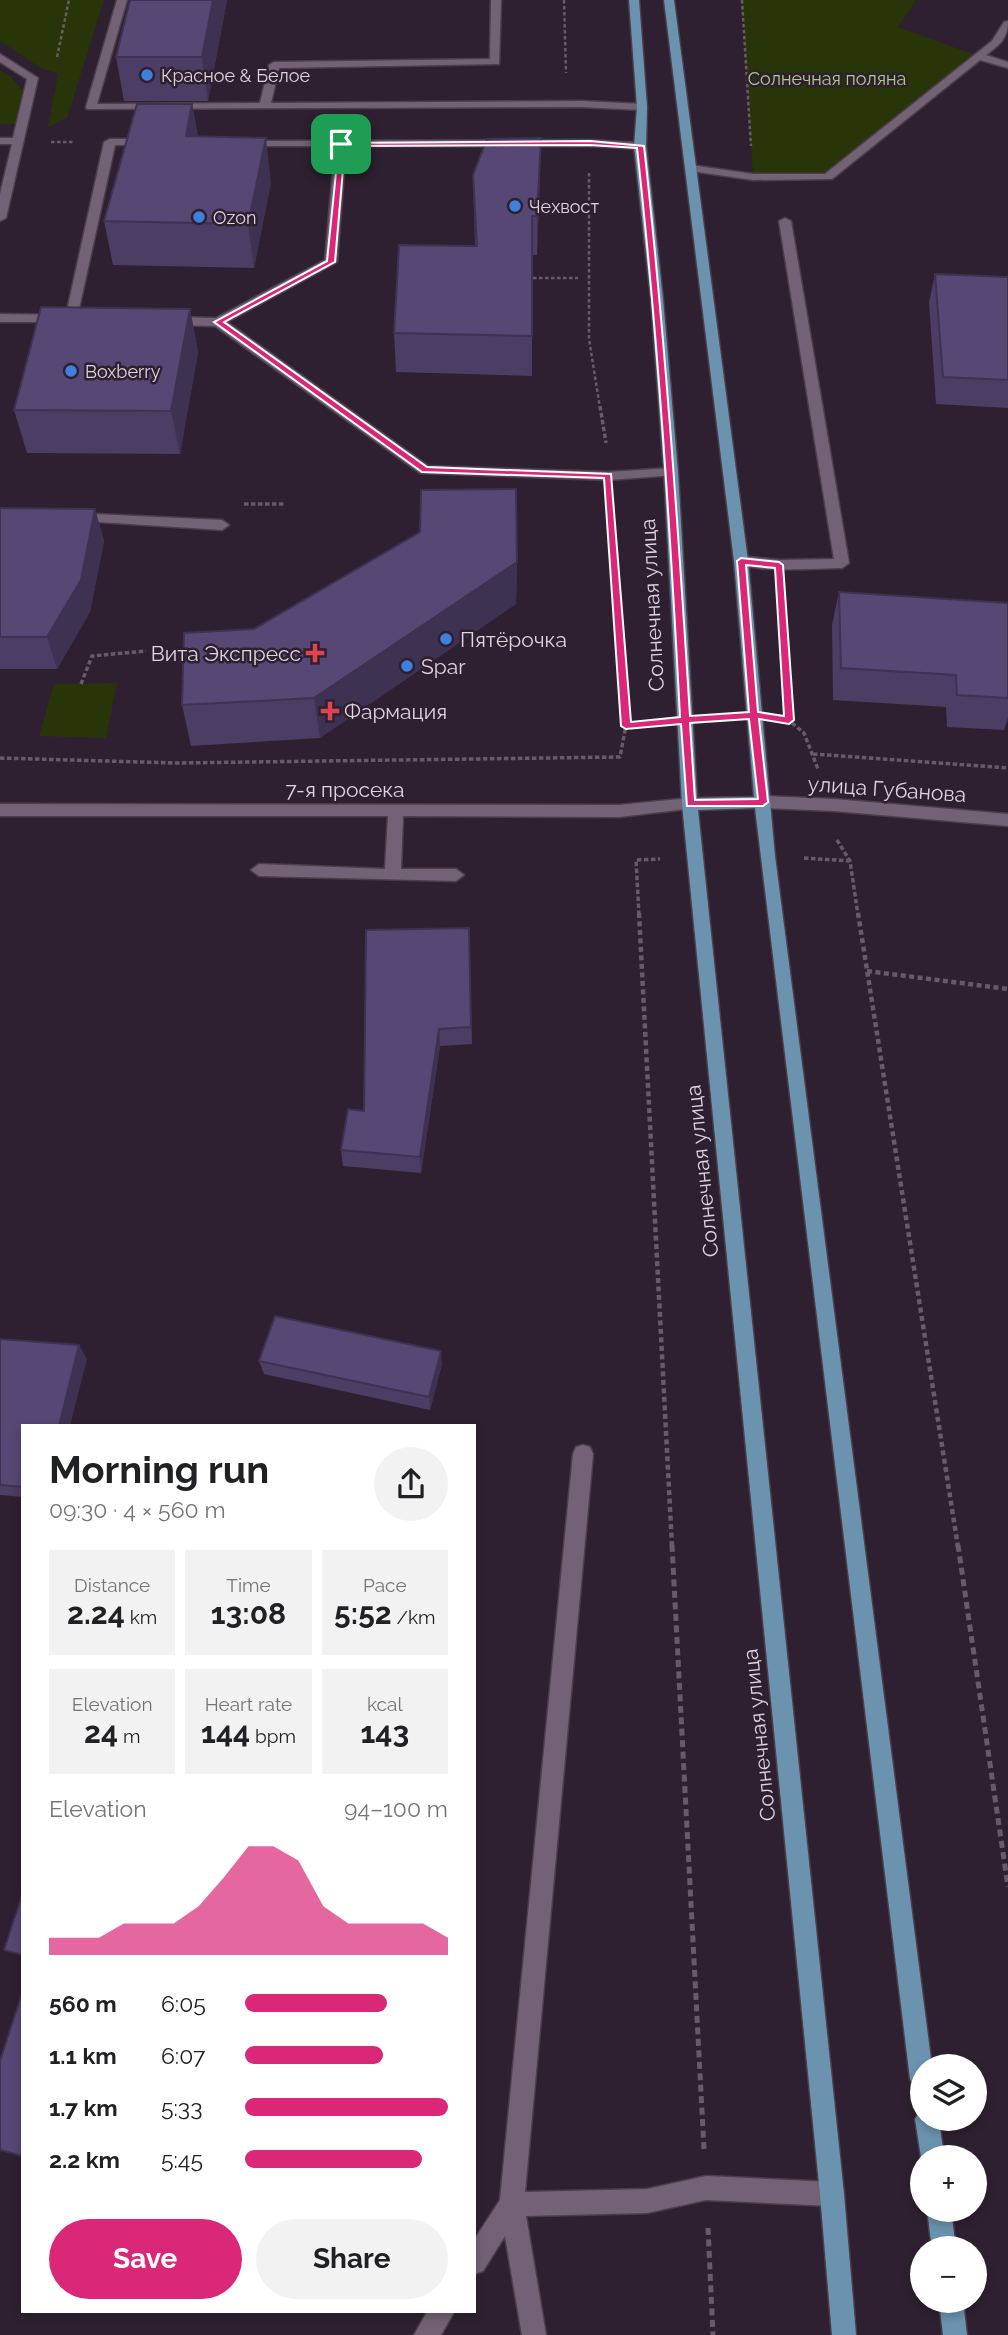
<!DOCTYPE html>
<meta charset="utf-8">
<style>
body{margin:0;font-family:Raleway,sans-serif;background:#f2f2f2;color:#202124;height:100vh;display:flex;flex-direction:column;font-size:26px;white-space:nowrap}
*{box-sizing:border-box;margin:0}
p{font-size:23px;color:#757577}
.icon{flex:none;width:38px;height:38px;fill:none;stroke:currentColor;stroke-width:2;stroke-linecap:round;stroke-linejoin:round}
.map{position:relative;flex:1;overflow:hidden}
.details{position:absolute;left:21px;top:1424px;width:455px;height:889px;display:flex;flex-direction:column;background:#fff;border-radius:0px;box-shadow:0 4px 10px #0003}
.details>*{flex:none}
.controls{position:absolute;left:910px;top:2054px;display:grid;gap:14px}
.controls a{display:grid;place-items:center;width:77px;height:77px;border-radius:50%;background:#fff;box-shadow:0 4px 10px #0003;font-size:35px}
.pin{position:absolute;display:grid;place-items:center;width:60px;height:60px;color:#fff;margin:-30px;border-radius:14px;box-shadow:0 4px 10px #0006}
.round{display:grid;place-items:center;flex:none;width:74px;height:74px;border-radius:37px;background:#f2f2f2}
.headline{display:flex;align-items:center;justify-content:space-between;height:119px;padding:0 28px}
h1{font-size:38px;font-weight:700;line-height:52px}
.metrics{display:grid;grid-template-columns:repeat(3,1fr);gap:10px;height:119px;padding:7px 28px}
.metrics div{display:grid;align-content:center;border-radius:0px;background:#f2f2f2;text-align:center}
.metrics b{font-size:30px;font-weight:700}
.metrics small{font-size:19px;font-weight:400}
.metrics p{font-size:19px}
.chart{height:196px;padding:14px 28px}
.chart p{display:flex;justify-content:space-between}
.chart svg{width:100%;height:126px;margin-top:7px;fill:#db2777;opacity:.7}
.action{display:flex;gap:14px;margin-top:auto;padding:14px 28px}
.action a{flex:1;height:80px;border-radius:42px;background:#db2777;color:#fff;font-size:28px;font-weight:700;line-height:80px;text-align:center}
.action a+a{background:#f2f2f2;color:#202124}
ul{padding:0 28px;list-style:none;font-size:23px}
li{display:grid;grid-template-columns:112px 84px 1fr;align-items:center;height:52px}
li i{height:18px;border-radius:9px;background:#db2777}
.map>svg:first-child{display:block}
.green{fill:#283509}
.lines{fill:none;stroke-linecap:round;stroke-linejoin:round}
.minor-casing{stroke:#4a3e4b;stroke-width:3}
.major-casing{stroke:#4a3e4b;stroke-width:3}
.path-far3{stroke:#675b69;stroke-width:2.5;stroke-dasharray:3.5 2.5;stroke-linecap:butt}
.path-far2{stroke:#675b69;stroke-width:3.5;stroke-dasharray:4.5 2.5;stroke-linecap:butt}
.path-far1{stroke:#675b69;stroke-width:4.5;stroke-dasharray:5 3.5;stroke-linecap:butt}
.path{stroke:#675b69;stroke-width:5;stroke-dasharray:7 4.5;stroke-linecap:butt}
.minor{fill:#736275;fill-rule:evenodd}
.major{fill:#6b93af;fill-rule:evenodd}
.wall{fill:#4b3d64}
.shaded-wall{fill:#3d3251}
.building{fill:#574774;stroke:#3d3251;stroke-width:2}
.route{fill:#db2777;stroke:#fff;stroke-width:2;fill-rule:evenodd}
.shop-dot{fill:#3f7fe0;stroke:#2e2030;stroke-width:2.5}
.health-dot{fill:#e0444e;stroke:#2e2030;stroke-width:2.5}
.labels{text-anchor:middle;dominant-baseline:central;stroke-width:5;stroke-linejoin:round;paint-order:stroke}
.far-poi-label{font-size:18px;fill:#ddd4de;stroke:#2e2030;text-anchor:start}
.far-park-label{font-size:18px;fill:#b0cc80;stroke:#2e2030}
.street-label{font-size:21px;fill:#ddd4de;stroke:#2e2030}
.poi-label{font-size:21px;fill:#ddd4de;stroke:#2e2030;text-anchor:start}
</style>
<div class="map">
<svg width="1008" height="2335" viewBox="0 0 1008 2335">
<rect width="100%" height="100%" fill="#2e2030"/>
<!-- green -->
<path class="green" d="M0,0h104l-37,118 -19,9 10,-53 -17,-6 -41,-27z
M740,0h176l-18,27 80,29 -150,121h-75l-9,-151z
M0,70l10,6 13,15 -8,33h-15z
M117,683l-11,55 -67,-2 15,-52z"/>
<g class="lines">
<defs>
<path id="minor" d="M117,0h10l-30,104 163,-1 9,-38 5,-3 216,-3 1,-59h10l-2,64 -220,4 -8,35 310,-2 61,3 5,3 -5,3 -61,-3 -494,2 -1,-2z
M1008,21c0,17 -8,24 -22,34l22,7v6l-28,-8 -148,119 -79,1 -62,-9 -6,-3 6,-3 62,9h72l167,-133 12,-19z
M0,54l38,24 -32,140 -6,3v-27l12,-50h-12v-6h13l14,-59 -27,-17z
M110,139h40l6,3 -6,3h-35l-38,173 -6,4h-71v-8l66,1 38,-173z
M590,140l50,3 6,3 -6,3 -50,-3h-244l-9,116 -110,60 201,144 180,6 63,-4 5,1v6l-68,5 -188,-7 -205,-147 -45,-1 -6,-4 6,-4 46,1 109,-58 10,-114h-91l-4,-1v-4z
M785,218l6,3 58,342 -7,5c-21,0 -94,6 -108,-7l7,-5 38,4 55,-1 -55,-338z
M73,513l149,7 7,5 -7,5 -154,-10v-6z
M763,796l71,3 174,15v12l-174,-15 -71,-3 -8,-6z
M690,798l5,2 3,4 -3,4 -76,9 -216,-1 -2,53h55l8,6 -8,6 -197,-5 -8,-6 8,-6 126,5 3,-53h-388v-12l619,1z
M583,1445l7,2 3,7 -68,738 122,-3 59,-13 126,6 8,4 4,8 -4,8 -8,4 -126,-6 -59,13 -121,3 20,119h-24l-17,-99 -22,35 -9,3v-34l26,-40 73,-746 3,-7z
M427,2312h27l-13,23h-27z"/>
<path id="major" d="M629,0h10l8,107 -1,39 17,153 15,173 19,326 57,-1 -20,-236 -70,-561h10l74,561 27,295 157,1211h-10v23l-8,-3 -4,-8 -155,-1271 -57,2 146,1384 12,141h-24l-12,-141 -138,-1390 -18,-332 -13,-173 -17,-153 3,-39z
M922,2109v10h17l5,39h-22v5l-7,-44z
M927,2210h24l5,39h-24z
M939,2301h24l4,34h-24z"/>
</defs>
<!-- minor casing -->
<use href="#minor" class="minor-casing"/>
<!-- major casing -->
<use href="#major" class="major-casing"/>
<!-- path-far3 -->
<path class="path-far3" d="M564,0l2,73
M742,0l9,146
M57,57l12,-57
M51,142h23
M589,173v166l11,69
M527,278h51"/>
<!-- path-far2 -->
<path class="path-far2" d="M600,406l6,37
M244,504h42
M610,507l16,218
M81,684l11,-28 54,-5
M792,723l12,10 14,36
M813,754l195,14
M0,758l176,5 444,-6 6,-32 22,-2
M837,840l13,21 8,54
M804,858l46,3
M639,915l-3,-55 24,-1"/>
<!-- path-far1 -->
<path class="path-far1" d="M639,913l33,634
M858,913l100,634
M867,971l141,18"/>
<!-- path -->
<path class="path" d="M672,1545l32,604
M958,1545l50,342
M708,2228l5,107"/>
<!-- minor -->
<use href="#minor" class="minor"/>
<!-- major -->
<use href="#major" class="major"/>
</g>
<!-- wall -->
<path class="wall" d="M227,0l-19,101h-84l-8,-44z
M192,104l6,33 73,45 -17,86 -141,-3 -9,-44z
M473,175l67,2 -3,78h-5v121l-136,-4 -2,-39 81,-87z
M935,274l73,3v131l-72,-4 -7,-102z
M190,309l8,43 -18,102 -153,-1 -13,-43z
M0,508l95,1 9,32 -14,71 -33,57h-57z
M517,562l-1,42 -196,134 -129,8 -9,-41 72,-76z
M839,592l169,11v115l-4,12 -57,-3 -1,-20 -113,-7 -1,-75z
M469,928l3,116 -32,2 -19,127 -78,-7 -2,-16z
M0,1339l87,20 -64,67v71l-23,-2z
M259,1361l183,3 -12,46 -166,-36z"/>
<!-- shaded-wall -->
<path class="shaded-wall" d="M213,0h14l-19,101 -6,-44z
M192,104l7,44 -13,-12z
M266,138l5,44 -17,86 -6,-44z
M541,138l-1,39 -3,78v-39z
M190,309l8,43 -18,102 -9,-43z
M95,509l9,32 -14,71 -33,57 -10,-32z
M517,562l-1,42 -196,134 -6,-40z
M439,1029l1,17 -19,127 -1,-16z
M79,1345l8,14 -17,67h-11z
M441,1351l1,13 -12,46 -1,-13z"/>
<!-- building -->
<path class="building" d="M130,0h83l-11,57h-86z
M137,104h55l-6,32 80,2 -18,86 -144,-3z
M541,138l-4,78h-5v120l-138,-3 5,-88 78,1 -4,-71 14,-36z
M935,274l73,3v103l-65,-3z
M41,307l149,2 -19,102 -157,-1z
M516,489l1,73 -203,136 -132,7 2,-72 70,-4 166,-97 1,-42z
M0,508l95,1 -14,71 -34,57h-47z
M839,592l169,11v95l-51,-3 -1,-20 -115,-7z
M469,928l2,99 -32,2 -19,128 -79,-7 7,-41 16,2 2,-181z
M275,1316l166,35 -12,46 -170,-36z
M0,1339l79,6 -20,81h-36v61l-23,-2z
M23,1892v63l-19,-5z
M23,1990v166l-23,-6v-89z"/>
<!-- route -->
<path class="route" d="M590,141l54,5c21,190 34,379 46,570l59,-4 -12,-151 4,-3 38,4 4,3 11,155 -5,4 -30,-5 9,83 -5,4h-76l-6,-82 -55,5 -5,-3 -17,-248 -182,-6 -208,-150 113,-61 12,-118zM590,145l47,3c21,189 33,378 43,569l-49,5 -20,-248 -184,-7 -203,-145 111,-60 10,-116zM746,565l29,3 9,148 -26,-4zM749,719l9,80 -63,1 -5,-77z"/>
<!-- markers -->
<g class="shop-dot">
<circle cx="147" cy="75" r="7"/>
<circle cx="515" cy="206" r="7"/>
<circle cx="199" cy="217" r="7"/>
<circle cx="71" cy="371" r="7"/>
<circle cx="446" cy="639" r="7"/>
<circle cx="407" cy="666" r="7"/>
</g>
<g class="health-dot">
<path d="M311.5 642.5h7v7h7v7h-7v7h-7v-7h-7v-7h7z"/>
<path d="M326.5 700.5h7v7h7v7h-7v7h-7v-7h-7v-7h7z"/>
</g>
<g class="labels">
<!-- far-poi labels -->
<g class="far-poi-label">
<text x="161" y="75">Красное &amp; Белое</text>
<text x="529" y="206">Чехвост</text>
<text x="213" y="217">Ozon</text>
<text x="85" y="371">Boxberry</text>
</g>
<!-- far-park labels -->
<g class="far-park-label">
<text x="827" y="78">Солнечная поляна</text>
</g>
<!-- street labels -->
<g class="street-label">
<text transform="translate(652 605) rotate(-93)">Солнечная улица</text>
<text x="345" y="789">7-я просека</text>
<text transform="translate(887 789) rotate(4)">улица Губанова</text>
<text transform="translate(702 1171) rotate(-96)">Солнечная улица</text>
<text transform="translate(759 1735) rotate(-96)">Солнечная улица</text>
</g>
<!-- poi labels -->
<g class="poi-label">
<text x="460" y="639">Пятёрочка</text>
<text x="301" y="653" text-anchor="end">Вита Экспресс</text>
<text x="421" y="666">Spar</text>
<text x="344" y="711">Фармация</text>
</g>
</g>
</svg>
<div class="controls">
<a><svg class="icon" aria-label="layers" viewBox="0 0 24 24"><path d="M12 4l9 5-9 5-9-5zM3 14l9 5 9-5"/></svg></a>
<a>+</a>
<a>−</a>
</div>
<div class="pin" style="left:341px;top:144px;background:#1e9e55"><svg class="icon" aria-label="arrive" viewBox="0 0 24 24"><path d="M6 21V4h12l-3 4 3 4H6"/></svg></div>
<section class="details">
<div class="headline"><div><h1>Morning run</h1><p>09:30 · 4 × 560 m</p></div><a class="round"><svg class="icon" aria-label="share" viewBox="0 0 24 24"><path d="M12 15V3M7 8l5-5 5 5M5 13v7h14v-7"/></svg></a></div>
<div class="metrics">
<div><p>Distance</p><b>2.24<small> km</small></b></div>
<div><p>Time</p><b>13:08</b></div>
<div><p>Pace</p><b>5:52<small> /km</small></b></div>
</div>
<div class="metrics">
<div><p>Elevation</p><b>24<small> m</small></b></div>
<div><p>Heart rate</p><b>144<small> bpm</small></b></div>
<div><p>kcal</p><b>143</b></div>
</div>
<div class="chart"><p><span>Elevation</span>94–100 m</p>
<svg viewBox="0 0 160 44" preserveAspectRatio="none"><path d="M0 44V38L10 38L20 38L30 33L40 33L50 33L60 27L70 17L80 6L90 6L100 11L110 27L120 33L130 33L140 33L150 33L160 38V44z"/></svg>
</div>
<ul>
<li><b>560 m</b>6:05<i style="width:70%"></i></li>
<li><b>1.1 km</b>6:07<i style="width:68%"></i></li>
<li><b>1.7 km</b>5:33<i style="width:100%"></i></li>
<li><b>2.2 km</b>5:45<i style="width:87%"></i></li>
</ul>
<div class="action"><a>Save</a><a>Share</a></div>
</section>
</div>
